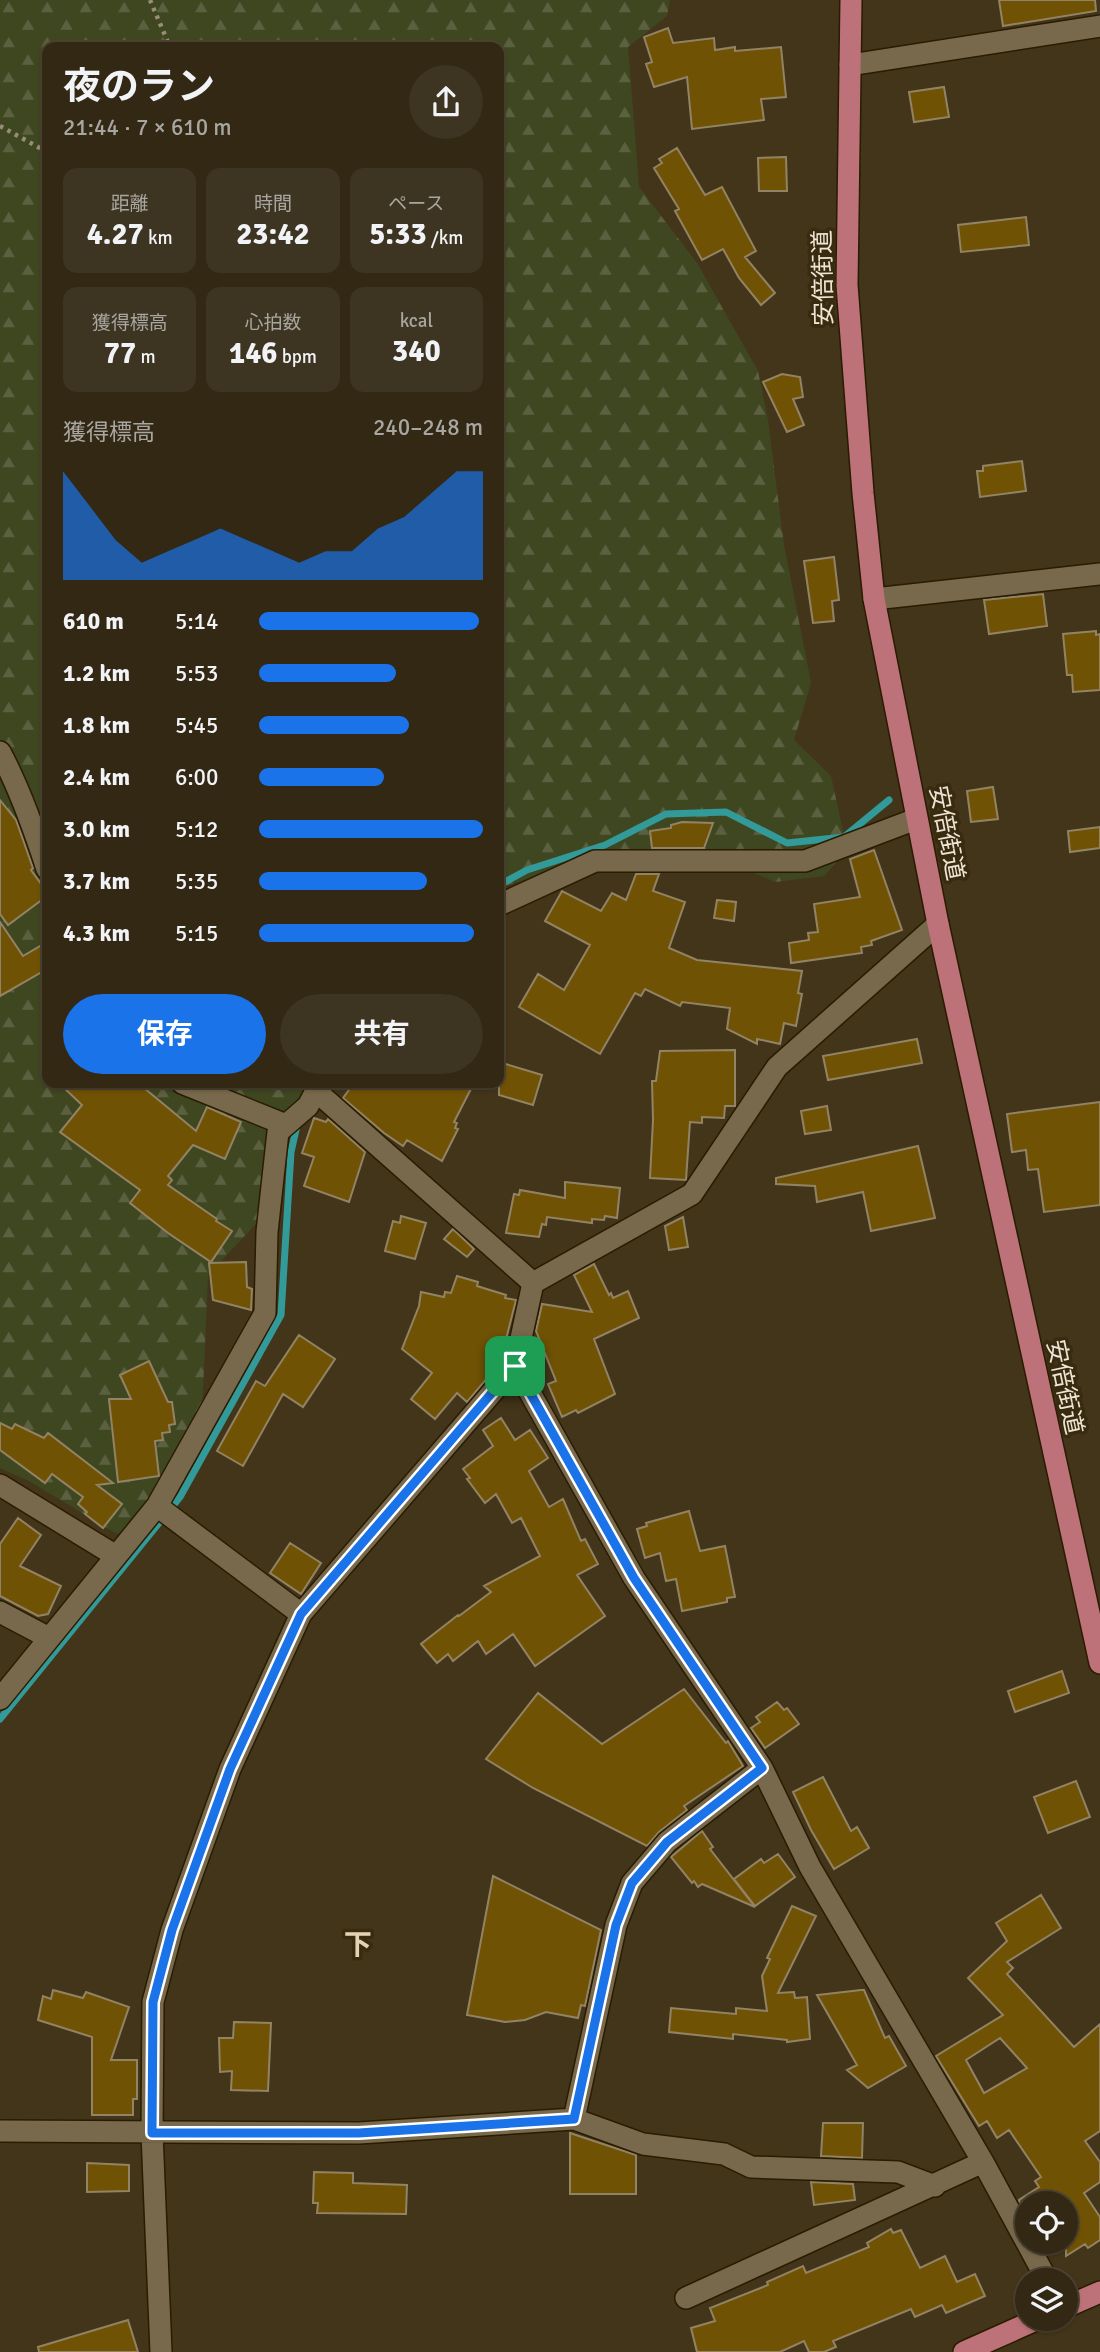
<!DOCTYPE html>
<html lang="ja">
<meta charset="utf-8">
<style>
body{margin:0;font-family:Signika,"Noto Sans JP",sans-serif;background:#3d3421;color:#f1f3f6;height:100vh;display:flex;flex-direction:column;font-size:26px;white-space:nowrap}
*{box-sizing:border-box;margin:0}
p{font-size:23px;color:#a8a6a0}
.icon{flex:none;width:38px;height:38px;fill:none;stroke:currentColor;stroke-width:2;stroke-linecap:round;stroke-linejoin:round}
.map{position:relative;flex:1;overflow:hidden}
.sheet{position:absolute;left:42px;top:42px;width:462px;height:1046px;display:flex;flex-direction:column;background:#322813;border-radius:14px;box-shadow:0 2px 5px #0004,0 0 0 2px #4d4433}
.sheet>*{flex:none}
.controls{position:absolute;left:1015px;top:2191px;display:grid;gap:14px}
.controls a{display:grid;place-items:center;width:63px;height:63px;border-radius:50%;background:#322813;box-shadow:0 2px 5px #0004,0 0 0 2px #4d4433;font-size:35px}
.pin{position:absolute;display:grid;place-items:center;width:60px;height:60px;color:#fff;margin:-30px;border-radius:14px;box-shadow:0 4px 10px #0006}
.round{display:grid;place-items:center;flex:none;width:74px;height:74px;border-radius:37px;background:#3d3421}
.summary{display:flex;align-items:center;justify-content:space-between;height:119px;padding:0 21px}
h1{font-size:38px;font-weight:700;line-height:52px}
.figures{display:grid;grid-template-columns:repeat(3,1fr);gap:10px;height:119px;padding:7px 21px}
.figures div{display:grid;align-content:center;border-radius:14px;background:#3d3421;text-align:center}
.figures b{font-size:30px;font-weight:700}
.figures small{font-size:19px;font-weight:400}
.figures p{font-size:19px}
.chart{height:196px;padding:14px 21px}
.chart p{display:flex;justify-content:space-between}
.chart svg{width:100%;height:126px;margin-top:7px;fill:#1a73e8;opacity:.7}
.cta{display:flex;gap:14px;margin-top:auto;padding:14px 21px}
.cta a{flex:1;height:80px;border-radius:42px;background:#1a73e8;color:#fff;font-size:28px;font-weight:700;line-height:80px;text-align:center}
.cta a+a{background:#3d3421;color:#f1f3f6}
ul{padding:0 21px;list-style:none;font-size:23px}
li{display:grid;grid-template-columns:112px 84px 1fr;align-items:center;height:52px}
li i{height:18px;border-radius:9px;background:#1a73e8}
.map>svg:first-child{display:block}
.forest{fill:url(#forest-firs)}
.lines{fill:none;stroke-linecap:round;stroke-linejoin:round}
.stream{stroke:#339a9a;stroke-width:7}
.building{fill:#705205;stroke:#938365;stroke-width:2;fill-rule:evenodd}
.street-casing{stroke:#291c01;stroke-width:24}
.primary-casing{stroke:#291c01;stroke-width:24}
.path{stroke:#988d77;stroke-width:4.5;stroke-dasharray:3.5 5;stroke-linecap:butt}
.street{stroke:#78694c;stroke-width:21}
.primary{stroke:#bd7178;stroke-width:21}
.route-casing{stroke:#fff;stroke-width:14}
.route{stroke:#1a73e8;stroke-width:9}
.labels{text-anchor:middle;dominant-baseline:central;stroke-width:7;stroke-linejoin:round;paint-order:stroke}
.street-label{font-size:24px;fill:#eee5d5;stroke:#382b0f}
.quarter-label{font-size:28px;font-weight:bold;fill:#e4d3b3;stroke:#382b0f}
</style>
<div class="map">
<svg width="1100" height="2352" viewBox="0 0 1100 2352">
<defs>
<pattern id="forest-firs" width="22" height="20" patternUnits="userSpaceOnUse" patternTransform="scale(1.75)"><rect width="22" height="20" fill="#3f4721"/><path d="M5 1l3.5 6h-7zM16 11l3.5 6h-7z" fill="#5b6140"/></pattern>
</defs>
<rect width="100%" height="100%" fill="#433519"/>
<!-- forest -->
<path class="forest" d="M0,0h670l-3,16 -39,31 11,140 58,76 61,108 10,49 16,125 27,138 -17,57 37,36 16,73 -23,27 -49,6 -62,-27 -143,10 -71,23v-841h-452v1036h261l-7,15 -34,114 -59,63 -7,163 -43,72 -41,24 -88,-53 -29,-13z"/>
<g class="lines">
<!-- stream -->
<path class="stream" d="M499,885l28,-15 78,-25 61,-31 60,-2 61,31 57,-6 45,-37
M0,1719l180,-222 101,-182 10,-163 7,-31"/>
</g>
<!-- building -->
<path class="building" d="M999,0h96l1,11 -93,15z
M668,28l5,15 41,-5 1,12 20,-3v4l46,-4 5,50 -25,2 3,21 -72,9 -5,-52 -33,10 -8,-23 6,-2 -8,-25z
M944,87l5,30 -35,5 -5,-30z
M677,148l28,47 17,-8 34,64 -11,6 30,36 -14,12 -22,-27 -16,-29 -21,11 -27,-49 4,-2 -25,-41 8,-5 -3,-4z
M786,157l1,34h-28l-1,-33z
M1026,217l3,28 -68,7 -3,-27z
M782,374l18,3 3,20 -10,2 11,26 -17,7 -24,-50z
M1022,461l4,30 -46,6 -3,-26h6v-5z
M834,557l5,43 -7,1 2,20 -21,2 -9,-62z
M1043,594l4,32 -58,8 -5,-34z
M1096,631v4l4,-1v56l-27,2 -1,-17h-5l-4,-41z
M993,787l5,32 -27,3 -4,-31z
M0,800l16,20 17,48 -2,2 16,22v4l-39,29 -8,-11z
M682,822l31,1 -9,25h-52l-2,-17 21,-3v-3z
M1100,827v21l-30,4 -2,-21z
M874,850l28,80 -31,11 1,4 -11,2 1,6 -71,10 -2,-20 20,-3 -1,-7 10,-1 -4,-28 46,-7 -10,-38z
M636,874h23l-6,17 32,11 -16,46 28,12 105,11 -4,22 4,1 -6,32 -12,-3 -4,21 -23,-5v5l-30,-15 3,-21 -48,-6 -2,4 -35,-17 -4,7 -6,-3 -35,61 -81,-47 19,-33 26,16 26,-45 -45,-24 17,-30 39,20 11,-18 14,7z
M717,900l19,2 -2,19 -20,-3z
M0,922l23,34 24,-14v27l-47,27z
M917,1039l5,24 -94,17 -5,-24z
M735,1050v56h-10l-1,12 -22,-1v6l-12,-1 -4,58 -36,-2 3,-58 -1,-39h4l4,-30z
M499,1062l43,13 -9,30 -34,-10z
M59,1083h79l58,48 11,-24 34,15 -16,37 -32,-14 -25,31 4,4 -4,5 49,34 -1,2 16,10 -21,31 -43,-29 -38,-30 10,-13 -80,-58 22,-27z
M354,1083h120l-20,39 3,1 -2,5 3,1 -16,32 -35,-21 -4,6 -19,-13 -41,-35z
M1100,1102v103l-56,7 -6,-43 -10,1 -2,-20 -14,2 -5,-38z
M827,1106l4,24 -26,4 -4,-23z
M314,1118l12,4 2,-3 37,33 -16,50 -45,-16 10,-29 -12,-4z
M918,1146l17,72 -64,13 -8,-39 -46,10 -2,-16 -39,-2v-6z
M565,1182l55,6 -3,30 -12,-2 -1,4 -12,-1v4l-45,-6 -1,8 -4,-1 -3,13 -33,-4 8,-39 5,1 1,-5 45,8z
M401,1216l25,7 -11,36 -30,-8 8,-30 7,2z
M683,1217l5,30 -19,3 -4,-24z
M453,1229l21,20 -7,8 -23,-18z
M246,1262l1,25 5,2 -1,21 -38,-10 -4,-37z
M594,1264l15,31 2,-2 2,5 15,-7 11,27 -45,21 21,55 -37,19 -2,-3 -14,7 -14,-33 8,-3 -20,-50 6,-27 50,8 -18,-37z
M457,1276l21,6 -1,4 29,9 -1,3 11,2 -16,63 -33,39 -10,-9 -22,26 -24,-20 21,-26 -30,-24 17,-43 2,-14 23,5 1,-5 6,1z
M299,1335l36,24 -32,48 -20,-13 -40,72 -26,-15 39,-70 9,5z
M149,1361l19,41h4l3,22 -6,1 1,7 -8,1 1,7 -8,1 4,35 -41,6 -9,-83h22l-11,-24z
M501,1418l14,22 15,-10 18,28 -19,13 20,36 14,-8 18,42 4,-2 13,25 -21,11 28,41 -70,50 -22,-32 -27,20 -8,-13 -25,20 -5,-7 -11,9 -16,-19 37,-29 1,1 32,-24 -7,-6 56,-30 -19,-38 -9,5 -16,-29 -11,9 -18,-24 3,-1 -7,-9 30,-23 -10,-16z
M0,1423l12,6 3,-5 29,14 4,-5 65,50 -16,2 25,19 -19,24 -18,-14 2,-2 -9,-8 5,-7 -31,-23 -7,9 -45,-33z
M689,1511l11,40 25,-5 10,51 -8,1v4l-45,9 -6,-32 -10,2 -6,-28 -15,5 -8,-29 10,-3 -1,-3z
M18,1518l23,17 -21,31 41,20 -13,28 -10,2 -38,-20v-52z
M290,1543l31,20 -20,31 -31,-21z
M1062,1671l7,22 -54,19 -7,-21z
M684,1689l42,54 2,-2 15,25 -59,40 3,4 -28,22 -12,14 -114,-58 -47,-29 52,-66 64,51z
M777,1702l7,8 3,-2 12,16 -34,24 -14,-20 9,-6 -4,-5z
M823,1777l28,54 6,-4 12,21 -35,21 -23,-39 -18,-38z
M1076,1781l14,36 -42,16 -14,-36z
M702,1831l11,16 -3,2 45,58 -53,-23 -4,3 -4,-6 -2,2 -21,-26z
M778,1854l17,23 -40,29 -21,-27 27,-20 3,4z
M493,1876l108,54 -16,76 -4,-1 -3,13 -32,-6 -21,8 -20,2 -38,-7z
M1041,1895l20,33 -54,34 6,6 -6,6 67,73 26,-23v107l-15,10 15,21v20l-16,11 16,24v23l-12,8 -3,-4 -19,12v-53h-46l-1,-3 20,-13 -4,-6 6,-4 -32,-47 -12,8 -10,-17 -8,5 -43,-70 67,-41 -35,-37 39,-37 -11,-18zM1000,2038l27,30 -43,25 -18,-33z
M792,1906l24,10 -38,77 16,-1 1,6 12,-1 3,42 -23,3v-2l-54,-6v5l-64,-7 2,-24 65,6v-6l31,3 -5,-35 8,-17 -3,-1z
M53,1990l30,8 3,-6 43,15 -18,53h26v39h-4v16h-41v-78l-54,-17 5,-24 8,3z
M861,1990h3l21,48 4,-2 17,30 -38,22 -21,-18 10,-5 -40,-70z
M234,2022l37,1 -3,68 -37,-1 1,-19 -12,1 -1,-34h14z
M823,2123h40l-1,35 -41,-2z
M570,2133l66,22v39h-66z
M87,2163l42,2v26l-42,1z
M314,2172l39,1v10l54,2 -1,29 -89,-1 1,-10h-5z
M811,2182l42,2 2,16 -41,5z
M891,2229l2,4 8,-3 19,38 25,-12 12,26 18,-8 10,22 -39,17 -4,-8 -27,12 -4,-8 -78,32 3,6 -12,5h-15l-5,-11 -24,11h-83l-6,-24 24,-7 -5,-13 58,-23 -1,-3 36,-16 3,7 63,-26 -2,-4z
M128,2320l10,32h-99l-1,-5z"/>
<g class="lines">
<defs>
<path id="street" d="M850,65l250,-39
M874,599l226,-25
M0,752c20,37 34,77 47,117
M499,905l96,-44h210l111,-42
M182,1083l104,42
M316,1091l217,192
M515,1366l119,212 128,190 48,99 173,295 64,118
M0,1485l116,71
M157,1506l144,108
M0,1612l49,26
M0,1699l157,-193 108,-193 2,-81 11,-100 30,-26 12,-23
M574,2119l42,-194 16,-42 35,-41 95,-74
M0,2131l359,2 215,-14 69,25 81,10 27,13 147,5 37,14
M686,2298l297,-136
M161,2352l-9,-219 1,-131 19,-72 58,-161 71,-155 214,-248 18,-83 159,-89 85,-127 161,-143"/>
<path id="primary" d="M851,0l-4,285 16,208 11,106 64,325 162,739
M1066,2307l34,-15
M964,2352l74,-33"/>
</defs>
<!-- street casing -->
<use href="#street" class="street-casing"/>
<!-- primary casing -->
<use href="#primary" class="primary-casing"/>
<!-- path -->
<path class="path" d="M150,0l20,47
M0,126l47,26"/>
<!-- street -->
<use href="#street" class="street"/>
<!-- primary -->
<use href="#primary" class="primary"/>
</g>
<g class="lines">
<defs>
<path id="route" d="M515,1366l119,212 128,190 -95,74 -35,41 -16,42 -42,194 -215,14h-207l1,-131 19,-72 58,-161 71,-155z"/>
</defs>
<!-- route casing -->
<use href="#route" class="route-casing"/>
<!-- route -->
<use href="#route" class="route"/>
</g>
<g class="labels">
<!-- street labels -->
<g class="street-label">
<text transform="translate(823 278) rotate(-91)">安倍街道</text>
<text transform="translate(947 833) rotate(79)">安倍街道</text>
<text transform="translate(1065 1387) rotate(78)">安倍街道</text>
</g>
<!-- quarter labels -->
<g class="quarter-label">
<text x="358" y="1945">下</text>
</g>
</g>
</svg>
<div class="controls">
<a><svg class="icon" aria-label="locate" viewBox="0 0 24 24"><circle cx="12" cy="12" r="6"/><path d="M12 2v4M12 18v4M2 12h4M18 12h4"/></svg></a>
<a><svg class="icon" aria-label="layers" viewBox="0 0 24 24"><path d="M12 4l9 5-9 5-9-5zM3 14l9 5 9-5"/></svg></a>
</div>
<div class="pin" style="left:515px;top:1366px;background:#1e9e55"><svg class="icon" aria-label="arrive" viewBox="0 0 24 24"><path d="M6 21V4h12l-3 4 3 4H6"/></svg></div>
<section class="sheet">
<div class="summary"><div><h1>夜のラン</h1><p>21:44 · 7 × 610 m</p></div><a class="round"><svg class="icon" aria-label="share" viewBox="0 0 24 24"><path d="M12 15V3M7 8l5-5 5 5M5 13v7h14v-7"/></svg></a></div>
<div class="figures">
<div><p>距離</p><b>4.27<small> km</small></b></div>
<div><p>時間</p><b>23:42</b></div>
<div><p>ペース</p><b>5:33<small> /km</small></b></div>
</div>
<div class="figures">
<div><p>獲得標高</p><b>77<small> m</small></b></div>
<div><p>心拍数</p><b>146<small> bpm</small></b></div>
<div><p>kcal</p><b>340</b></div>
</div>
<div class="chart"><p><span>獲得標高</span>240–248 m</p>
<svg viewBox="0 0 160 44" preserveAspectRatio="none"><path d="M0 44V6L10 18L20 30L30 38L40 34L50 30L60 26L70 30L80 34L90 38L100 34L110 34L120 26L130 22L140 14L150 6L160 6V44z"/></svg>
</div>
<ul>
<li><b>610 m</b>5:14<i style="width:98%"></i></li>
<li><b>1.2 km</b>5:53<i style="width:61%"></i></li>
<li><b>1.8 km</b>5:45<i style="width:67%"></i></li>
<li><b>2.4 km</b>6:00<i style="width:56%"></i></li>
<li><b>3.0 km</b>5:12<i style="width:100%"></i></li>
<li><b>3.7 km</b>5:35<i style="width:75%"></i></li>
<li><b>4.3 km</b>5:15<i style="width:96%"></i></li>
</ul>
<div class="cta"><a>保存</a><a>共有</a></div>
</section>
</div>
